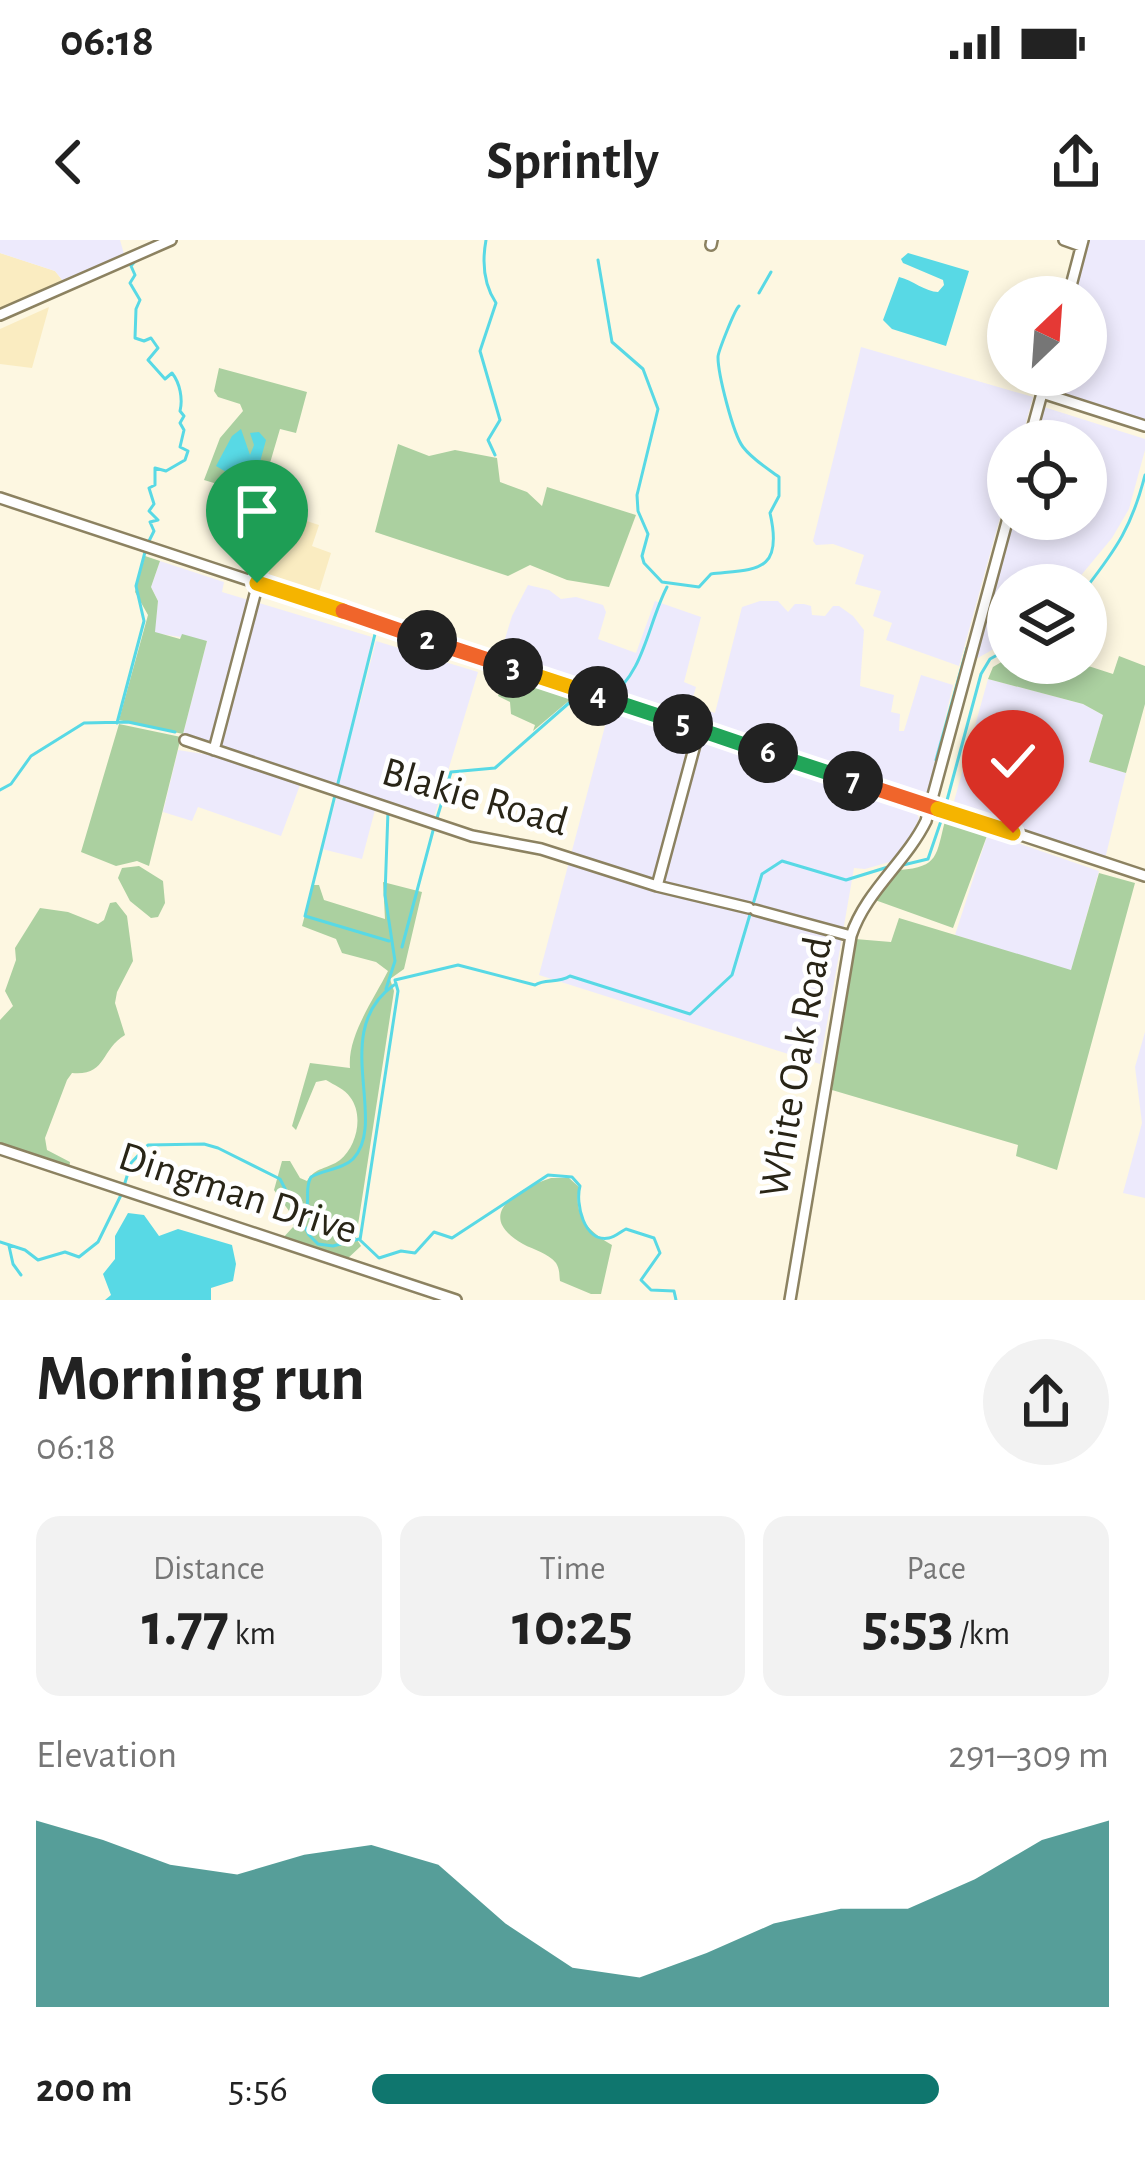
<!DOCTYPE html>
<meta charset="utf-8">
<style>
body{margin:0;font-family:"Alegreya Sans",sans-serif;background:#f2f2f2;color:#222;height:100vh;display:flex;flex-direction:column;font-size:45px;white-space:nowrap}
*{box-sizing:border-box;margin:0}
p{font-size:39px;color:#767676}
.icon{flex:none;width:66px;height:66px;fill:none;stroke:currentColor;stroke-width:2;stroke-linecap:round;stroke-linejoin:round}
.map{position:relative;height:1060px;overflow:hidden}
.panel{display:flex;flex-direction:column;background:#fff;flex:1}
.panel>*{flex:none}
.needle{width:78px;rotate:25deg}
.tools{position:absolute;left:987px;top:36px;display:grid;gap:24px}
.tools a{display:grid;place-items:center;width:120px;height:120px;border-radius:50%;background:#fff;box-shadow:0 6px 18px #0003;font-size:60px}
.pin{position:absolute;display:grid;place-items:center;width:102px;height:102px;color:#fff;margin:-123px -51px;border-radius:50% 50% 50% 0;rotate:-45deg;box-shadow:0 0 12px #0007}
.pin .icon{rotate:45deg}
.km{position:absolute;width:60px;height:60px;margin:-30px;border-radius:50%;background:#222;color:#fff;font-size:33px;line-height:60px;text-align:center}
.round{display:grid;place-items:center;flex:none;width:126px;height:126px;border-radius:63px;background:#f2f2f2}
.summary{display:flex;align-items:center;justify-content:space-between;height:204px;padding:0 36px}
h1{font-size:66px;font-weight:700;line-height:90px}
.figures{display:grid;grid-template-columns:repeat(3,1fr);gap:18px;height:204px;padding:12px 36px}
.figures div{display:grid;align-content:center;border-radius:24px;background:#f2f2f2;text-align:center}
.figures b{font-size:60px;font-weight:700}
.figures small{font-size:33px;font-weight:400}
.figures p{font-size:33px}
.chart{height:336px;padding:24px 36px}
.chart p{display:flex;justify-content:space-between}
.chart svg{width:100%;height:216px;margin-top:12px;fill:#0f766e;opacity:.7}
ul{padding:0 36px;list-style:none;font-size:39px}
li{display:grid;grid-template-columns:192px 144px 1fr;align-items:center;height:90px}
li i{height:30px;border-radius:15px;background:#0f766e}
.status{display:flex;justify-content:space-between;align-items:center;height:84px;padding:0 60px;background:#fff;direction:ltr}
.status svg{height:33px;fill:currentColor}
header{display:flex;justify-content:space-between;align-items:center;height:156px;padding:0 36px;background:#fff;font-size:54px;font-weight:700}
.map>svg:first-child{display:block}
.built{fill:#faecc1}
.industrial{fill:#edeafc}
.green{fill:#abd0a0}
.water{fill:#58d9e5}
.lines{fill:none;stroke-linecap:round;stroke-linejoin:round}
.stream{stroke:#58d9e5;stroke-width:3}
.secondary-casing{stroke:#8c8261;stroke-width:14}
.secondary{stroke:#fff;stroke-width:9}
.split-1-casing{stroke:#fff;stroke-width:24}
.split-2-casing{stroke:#fff;stroke-width:24}
.split-3-casing{stroke:#fff;stroke-width:24}
.split-4-casing{stroke:#fff;stroke-width:24}
.split-5-casing{stroke:#fff;stroke-width:24}
.split-6-casing{stroke:#fff;stroke-width:24}
.split-7-casing{stroke:#fff;stroke-width:24}
.split-8-casing{stroke:#fff;stroke-width:24}
.split-9-casing{stroke:#fff;stroke-width:24}
.split-1{stroke:#f5b400;stroke-width:15}
.split-2{stroke:#f0652b;stroke-width:15}
.split-3{stroke:#f0652b;stroke-width:15}
.split-4{stroke:#f5b400;stroke-width:15}
.split-5{stroke:#22a559;stroke-width:15}
.split-6{stroke:#22a559;stroke-width:15}
.split-7{stroke:#22a559;stroke-width:15}
.split-8{stroke:#f0652b;stroke-width:15}
.split-9{stroke:#f5b400;stroke-width:15}
.labels{text-anchor:middle;dominant-baseline:central;stroke-width:9;stroke-linejoin:round;paint-order:stroke}
.street-label{font-size:42px;fill:#292517;stroke:#fff}
</style>
<div class="status"><b>06:18</b><svg viewBox="0 0 49 12"><path d="M0 12V9h3v3zM5 12V6h3v6zM10 12V3h3v9zM15 12V0h3v12zM26 1h20v11H26zM47 4h2v5h-2z"/></svg></div>
<header><svg class="icon" aria-label="back" viewBox="0 0 24 24"><path d="M15 5l-7 7 7 7"/></svg>Sprintly<svg class="icon" aria-label="share" viewBox="0 0 24 24"><path d="M12 15V3M7 8l5-5 5 5M5 13v7h14v-7"/></svg></header>
<div class="map">
<svg width="1145" height="1060" viewBox="0 0 1145 1060">
<rect width="100%" height="100%" fill="#fdf7e1"/>
<!-- built -->
<path class="built" d="M0,13l55,18 8,10 -63,27z
M49,67l-17,61 -32,-4v-35z
M285,274l34,11 -7,21 19,7 -13,42 -50,-19z"/>
<!-- industrial -->
<path class="industrial" d="M0,0h120l4,14 -61,27 -8,-10 -55,-18z
M1090,0h55v180l-97,-29 5,-16h33v-78h-12z
M861,107l172,50 -12,44h-13v48l-49,177 -73,-26 6,-17 -19,-7 8,-25 -26,-7 9,-29 -31,-11 -17,1 -3,-4z
M1044,167l101,32v11l-16,59 -17,29 -39,47h-65v56l-32,18 38,-140h72v-78h-51z
M160,321l64,21 -2,10 150,45 -15,78 19,-74 102,31 -44,145 -251,-83 24,-93 -53,-8 4,-32 -7,-14z
M528,345l21,5 12,9 15,-2 27,8 3,7 -8,27 38,14 19,-52 46,16 -17,65 12,5 -10,34 -186,-66 12,-39z
M760,361h18l10,11 7,-8h9l7,2 1,9 13,1 8,-10h6l14,10 11,14 -4,56 34,9 -3,17 9,2 -1,17h5l17,-56 32,10 -26,110 -226,-70 5,-15 9,3 27,-106z
M988,439l95,25 20,11 -14,47 37,11 -21,86 -152,-54z
M609,471l306,100 4,7 -10,22 -16,21 -28,8 -11,-1 -34,196 -281,-89z
M178,510l32,5 90,30 -19,51 -83,-29 -6,14 -29,-9z
M337,556l38,14 -13,49 -40,-10z
M988,593l111,38 -28,100 -116,-36z
M1145,792v166l-22,-5 19,-70 -7,-56z"/>
<!-- green -->
<path class="green" d="M219,128l88,24 -11,41 -16,-4 -20,68 -56,-17 16,-42 23,-27 -3,-7 -22,-7 -4,-6z
M398,204l31,12 26,-6 42,8 3,24 27,10 15,14 5,-19 89,28 -27,72 -42,-7 -37,-15 -22,11 -133,-44z
M145,316l15,5 -9,26 7,14 -3,31 25,7 2,-5 25,7 -24,93 -64,-14 29,-105 -13,-23z
M1119,416l26,10v38l-19,69 -37,-11 14,-47 -20,-11 -95,-25 5,-12 15,-9v5h71l34,11z
M505,437l66,22 -38,32 2,-6 -24,-11 -1,-12 -12,-6z
M119,484l62,13 -32,129 -12,-5 -21,5 -35,-14z
M945,581l43,12 -35,95 -78,-28 25,-30c39,-3 36,-15 45,-49z
M139,626l24,15 2,22 -7,14 -7,1 -21,-17 -12,-23 4,-10z
M1099,633l36,10 -78,287 -41,-14 2,-11 -186,-55 23,-151 36,3 8,-24 172,52z
M383,642l39,10 -18,77 -14,10 4,12 -38,247 5,8 -15,14 -64,-21 11,-12 1,-9 -20,-28 8,-29h8l10,17 7,3c8,-14 21,-12 33,-21 17,-14 24,-45 10,-63 -5,-8 -16,-12 -24,-17l-10,2 -20,48 -4,-4 18,-63 40,5c-3,-32 24,-69 38,-97l-12,-9 -34,-9 -6,-14 -34,-13 11,-41h6l5,15 61,19z
M116,662l11,14 6,45 -16,31 -2,11 10,32c-25,15 -18,41 -53,38l-5,7 -22,58 2,12 23,12 -1,8 -69,-24v-126l13,-14 -8,-15 11,-31 -1,-12 25,-40 28,4 30,12 6,-4 6,-17z
M551,938h18l10,9c-6,29 9,44 33,58l-11,49h-10l-31,-13c-1,-7 0,-11 -4,-18 -8,-10 -22,-13 -33,-19 -51,-29 -5,-55 28,-66z"/>
<!-- water -->
<path class="water" d="M908,13l61,18 -23,75 -54,-17 -9,-9 16,-43c13,3 27,15 39,15l6,-7 -1,-5 -40,-17 -2,-4z
M241,189l9,26 4,-10 -4,-12 9,-1 7,8 -12,44 -4,-2 -1,-14 -11,11 -22,-13 16,-30z
M128,973l16,2 15,21 19,-7 54,16 4,19 -3,17 -22,7v12h-106l6,-5 -8,-21 12,-15v-23z"/>
<g class="lines">
<!-- stream -->
<path class="stream" d="M486,0c-4,22 -2,45 10,63l-16,48 20,69 -12,20 7,15
M136,20l-5,6 4,9 -5,8 10,17 -4,9 -1,29 9,3 7,-3 7,10 -10,12 17,19 7,-6c8,10 11,26 8,38l4,5 -4,7 4,7 -4,17 8,4 -3,9 -19,11 -11,-3v17l-6,3 5,16 -5,7 9,9 -8,2 4,9 -6,12
M598,20l14,82 31,27 15,40 -21,86 1,16 10,23 -6,22 2,7 18,19 37,5 12,-13c44,-5 73,0 59,-61l9,-17v-19c-12,-9 -26,-17 -36,-30 -10,-13 -25,-73 -25,-90 0,-5 17,-48 21,-51
M759,53l12,-21
M1086,348c31,-40 46,-62 59,-113
M375,394l-70,282 84,25
M609,457c35,-23 39,-74 58,-110
M117,483l27,-102 -8,-35 9,-34
M936,520l31,-112
M0,550l11,-6 20,-28 53,-33 44,-1 47,10
M946,564l35,-130 9,-15 18,-10
M437,578l14,-46 44,-4 74,-65 22,2 10,-4
M903,625l25,-6 14,-41
M402,707l32,-120
M386,749l9,-28 -10,-66 3,-84
M124,946l7,-23 17,-18 56,-1 14,4 62,31 29,56 9,9 15,2 26,-7
M302,977c11,-14 1,-26 9,-40 12,-7 32,-8 42,-18 36,-38 -24,-129 41,-174
M0,1002l25,8 13,10 27,-8 14,5 19,-15 23,-47
M9,1006l4,18 8,11
M676,1060l-2,-9 -23,-1 -10,-10 19,-27 -6,-15 -28,-9c-6,3 -11,8 -17,9 -25,5 -34,-35 -29,-52l-8,-9 -24,-2 -96,63 -18,-6 -19,21 -14,-2 -22,7 -19,-18 38,-249 -3,-11 63,-15 77,20c10,-7 23,-1 35,-9l120,38 42,-39 30,-101 20,-13 64,19 42,-13"/>
<defs>
<path id="secondary" d="M1064,0l17,6
M711,5l1,-5
M1068,57l15,-57
M0,75l171,-75
M1042,153l103,33
M1029,201l18,-66
M0,258l1145,378
M185,500l287,96 69,13 116,37 92,22
M214,510l44,-167
M657,646l42,-156
M755,670l96,26
M0,909l456,151
M790,1060l61,-364c14,-44 55,-74 75,-115l82,-303"/>
</defs>
<!-- secondary casing -->
<use href="#secondary" class="secondary-casing"/>
<!-- secondary -->
<use href="#secondary" class="secondary"/>
</g>
<g class="lines">
<defs>
<path id="split-1" d="M257,343l86,28"/>
<path id="split-2" d="M343,371l84,29"/>
<path id="split-3" d="M427,400l86,28"/>
<path id="split-4" d="M513,428l85,28"/>
<path id="split-5" d="M598,456l85,28"/>
<path id="split-6" d="M683,484l85,29"/>
<path id="split-7" d="M768,513l85,28"/>
<path id="split-8" d="M853,541l85,28"/>
<path id="split-9" d="M938,569l75,24"/>
</defs>
<!-- split-1 casing -->
<use href="#split-1" class="split-1-casing"/>
<!-- split-2 casing -->
<use href="#split-2" class="split-2-casing"/>
<!-- split-3 casing -->
<use href="#split-3" class="split-3-casing"/>
<!-- split-4 casing -->
<use href="#split-4" class="split-4-casing"/>
<!-- split-5 casing -->
<use href="#split-5" class="split-5-casing"/>
<!-- split-6 casing -->
<use href="#split-6" class="split-6-casing"/>
<!-- split-7 casing -->
<use href="#split-7" class="split-7-casing"/>
<!-- split-8 casing -->
<use href="#split-8" class="split-8-casing"/>
<!-- split-9 casing -->
<use href="#split-9" class="split-9-casing"/>
<!-- split-1 -->
<use href="#split-1" class="split-1"/>
<!-- split-2 -->
<use href="#split-2" class="split-2"/>
<!-- split-3 -->
<use href="#split-3" class="split-3"/>
<!-- split-4 -->
<use href="#split-4" class="split-4"/>
<!-- split-5 -->
<use href="#split-5" class="split-5"/>
<!-- split-6 -->
<use href="#split-6" class="split-6"/>
<!-- split-7 -->
<use href="#split-7" class="split-7"/>
<!-- split-8 -->
<use href="#split-8" class="split-8"/>
<!-- split-9 -->
<use href="#split-9" class="split-9"/>
</g>
<g class="labels">
<!-- street labels -->
<g class="street-label">
<text transform="translate(475 557) rotate(16)">Blakie Road</text>
<text transform="translate(796 827) rotate(-80)">White Oak Road</text>
<text transform="translate(238 953) rotate(18)">Dingman Drive</text>
</g>
</g>
</svg>
<div class="tools">
<a><svg class="needle" viewBox="-14 -14 28 28"><path d="M0-13l5 13h-10z" fill="#e53935"/><path d="M0 13l5-13h-10z" fill="#767676"/></svg></a>
<a><svg class="icon" aria-label="locate" viewBox="0 0 24 24"><circle cx="12" cy="12" r="6"/><path d="M12 2v4M12 18v4M2 12h4M18 12h4"/></svg></a>
<a><svg class="icon" aria-label="layers" viewBox="0 0 24 24"><path d="M12 4l9 5-9 5-9-5zM3 14l9 5 9-5"/></svg></a>
</div>
<div class="pin" style="left:257px;top:343px;background:#1e9e55"><svg class="icon" aria-label="arrive" viewBox="0 0 24 24"><path d="M6 21V4h12l-3 4 3 4H6"/></svg></div>
<div class="pin" style="left:1013px;top:593px;background:#d93025"><svg class="icon" aria-label="check" viewBox="0 0 24 24"><path d="M5 12l5 5 9-10"/></svg></div>
<b class="km" style="left:427px;top:400px">2</b>
<b class="km" style="left:513px;top:428px">3</b>
<b class="km" style="left:598px;top:456px">4</b>
<b class="km" style="left:683px;top:484px">5</b>
<b class="km" style="left:768px;top:513px">6</b>
<b class="km" style="left:853px;top:541px">7</b>
</div>
<section class="panel">
<div class="summary"><div><h1>Morning run</h1><p>06:18</p></div><a class="round"><svg class="icon" aria-label="share" viewBox="0 0 24 24"><path d="M12 15V3M7 8l5-5 5 5M5 13v7h14v-7"/></svg></a></div>
<div class="figures">
<div><p>Distance</p><b>1.77<small> km</small></b></div>
<div><p>Time</p><b>10:25</b></div>
<div><p>Pace</p><b>5:53<small> /km</small></b></div>
</div>
<div class="chart"><p><span>Elevation</span>291–309 m</p>
<svg viewBox="0 0 160 44" preserveAspectRatio="none"><path d="M0 44V6L10 10L20 15L30 17L40 13L50 11L60 15L70 27L80 36L90 38L100 33L110 27L120 24L130 24L140 18L150 10L160 6V44z"/></svg>
</div>
<ul>
<li><b>200 m</b>5:56<i style="width:77%"></i></li>
</ul>
</section>
